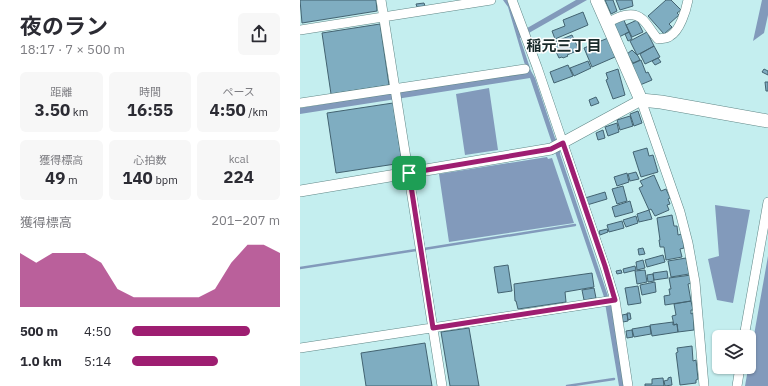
<!DOCTYPE html>
<html lang="ja">
<meta charset="utf-8">
<style>
body{margin:0;font-family:"IBM Plex Sans","Noto Sans JP",sans-serif;background:#f7f7f7;color:#2b2b33;height:100vh;display:flex;flex-direction:column;font-size:15px;white-space:nowrap}
*{box-sizing:border-box;margin:0}
p{font-size:13px;color:#7c7c81}
.icon{flex:none;width:22px;height:22px;fill:none;stroke:currentColor;stroke-width:2;stroke-linecap:round;stroke-linejoin:round}
.map{position:relative;flex:1;overflow:hidden}
.side{display:flex;flex-direction:column;background:#fff;width:300px}
.side>*{flex:none}
.controls{position:absolute;left:412px;top:330px;display:grid;gap:8px}
.controls a{display:grid;place-items:center;width:44px;height:44px;border-radius:6px;background:#fff;box-shadow:0 1px 3px #0004;font-size:20px}
.pin{position:absolute;display:grid;place-items:center;width:34px;height:34px;color:#fff;margin:-17px;border-radius:8px;box-shadow:0 2px 6px #0006}
.round{display:grid;place-items:center;flex:none;width:42px;height:42px;border-radius:6px;background:#f7f7f7}
.head{display:flex;align-items:center;justify-content:space-between;height:68px;padding:0 20px}
h1{font-size:22px;font-weight:700;line-height:30px}
.stats{display:grid;grid-template-columns:repeat(3,1fr);gap:6px;height:68px;padding:4px 20px}
.stats div{display:grid;align-content:center;border-radius:6px;background:#f7f7f7;text-align:center}
.stats b{font-size:17px;font-weight:700}
.stats small{font-size:11px;font-weight:400}
.stats p{font-size:11px}
.chart{height:112px;padding:8px 20px}
.chart p{display:flex;justify-content:space-between}
.chart svg{width:100%;height:72px;margin-top:4px;fill:#9e1e71;opacity:.7}
ul{padding:0 20px;list-style:none;font-size:13px}
li{display:grid;grid-template-columns:64px 48px 1fr;align-items:center;height:30px}
li i{height:10px;border-radius:5px;background:#9e1e71}
main{display:flex;flex:1;min-height:0}
.map>svg:first-child{display:block}
.water{fill:#829abb}
.lines{fill:none;stroke-linecap:round;stroke-linejoin:round}
.stream{stroke:#829abb;stroke-width:2.5}
.building{fill:#7fadc1;stroke:#436371}
.minor-casing{stroke:#608787;stroke-width:10}
.tertiary-casing{stroke:#608787;stroke-width:12}
.secondary-casing{stroke:#608787;stroke-width:14}
.minor{stroke:#fff;stroke-width:9}
.tertiary{stroke:#fff;stroke-width:11}
.secondary{stroke:#fff;stroke-width:13}
.route-casing{stroke:#fff;stroke-width:8}
.route{stroke:#9e1e71;stroke-width:5}
.labels{text-anchor:middle;dominant-baseline:central;stroke-width:3;stroke-linejoin:round;paint-order:stroke}
.neighbourhood-label{font-size:15px;font-weight:bold;fill:#182929;stroke:#fff}
</style>
<main>
<section class="side">
<div class="head"><div><h1>夜のラン</h1><p>18:17 · 7 × 500 m</p></div><a class="round"><svg class="icon" aria-label="share" viewBox="0 0 24 24"><path d="M12 15V3M7 8l5-5 5 5M5 13v7h14v-7"/></svg></a></div>
<div class="stats">
<div><p>距離</p><b>3.50<small> km</small></b></div>
<div><p>時間</p><b>16:55</b></div>
<div><p>ペース</p><b>4:50<small> /km</small></b></div>
</div>
<div class="stats">
<div><p>獲得標高</p><b>49<small> m</small></b></div>
<div><p>心拍数</p><b>140<small> bpm</small></b></div>
<div><p>kcal</p><b>224</b></div>
</div>
<div class="chart"><p><span>獲得標高</span>201–207 m</p>
<svg viewBox="0 0 160 44" preserveAspectRatio="none"><path d="M0 44V11L10 17L20 11L30 11L40 11L50 17L60 33L70 38L80 38L90 38L100 38L110 38L120 33L130 17L140 6L150 6L160 11V44z"/></svg>
</div>
<ul>
<li><b>500 m</b>4:50<i style="width:80%"></i></li>
<li><b>1.0 km</b>5:14<i style="width:58%"></i></li>
</ul>
</section>
<div class="map">
<svg width="468" height="386" viewBox="0 0 468 386">
<rect width="100%" height="100%" fill="#c4eeef"/>
<!-- water -->
<path class="water" d="M203,0h4l12,31h3l54,-31h11l-67,38 11,33 4,7 20,60c4,4 6,10 5,16l51,151 13,81h-5l-15,-89 -74,-219 -230,36v-6l92,-15 133,-28 -17,-58z
M462,0h6v15l-4,18 -11,8z
M189,88l9,62 -33,5 -9,-61z
M247,157l1,2 4,-1 22,65 -125,19 -10,-68z
M415,205l35,5 -17,93 -16,-3 -9,-41 11,-3z
M468,256v130h-23z"/>
<g class="lines">
<!-- stream -->
<path class="stream" d="M124,249l151,-24
M0,268l116,-18
M267,386l47,-7"/>
</g>
<!-- building -->
<path class="building" d="M0,0h76l1,11 -75,12z
M305,0h8l4,11 -6,3z
M316,0h16l1,6 -13,4z
M366,0h5l10,10 -4,3 2,2 -10,9 3,3 -8,7 -16,-18z
M124,3l1,3 -8,1 -1,-3z
M283,12l5,13 -33,14 -3,-8 13,-5 -2,-6z
M323,18l6,14 -10,5 -6,-14z
M337,20l6,12 -11,5 -6,-12z
M80,24l9,61 -58,9 -9,-61z
M329,32l3,7 -4,2 -3,-7z
M347,32l7,14 -17,9 -7,-14z
M272,35l7,15 -12,5 1,1 -5,2 -1,-1 -3,1 -7,-15z
M308,38l7,19 -23,10 -8,-19z
M354,46l6,11 -15,7 -5,-10z
M332,50l6,6 2,4 -7,3 -6,-9z
M358,58l3,4 -6,3 -3,-4z
M341,60l5,13 2,-1 4,8 -12,5 -8,-21z
M288,61l3,7 -17,8 -4,-8z
M268,65l5,11 -19,7 -4,-11z
M318,69l7,26 -12,4 -7,-19 2,-1 -2,-6z
M464,69l4,2v4l-6,-3z
M465,82h3v9h-2z
M296,97l3,6 -8,3 -2,-6z
M93,103l9,60 -66,10 -9,-60z
M338,111l4,12 -8,3 -4,-12z
M330,116l3,10 -13,4 -3,-10z
M317,123l2,9 -11,4 -3,-9z
M303,130l2,8 -7,2 -2,-7z
M347,148l2,8 4,-1 5,17 -17,5 -8,-25z
M336,172l3,7 -9,2 -2,-7z
M327,173l2,9 -12,4 -3,-9z
M354,175l7,16 5,-2 4,9 -2,1 2,5 -3,1 2,5 -14,6 -4,-7 -2,1 -10,-22 4,-2 -3,-5z
M323,186l4,15 -10,3 -5,-15z
M305,192l2,7 -20,6 -2,-7z
M330,201l3,11 -18,5 -3,-10z
M349,210l3,9 -13,3 -2,-8z
M372,215l2,11h3l1,9 4,-1 2,14 -4,1 2,8 -16,3 -2,-13h-4l-1,-7h1l-3,-22z
M336,216l2,7 -12,4 -3,-7z
M322,221l2,7 -15,4 -2,-7z
M307,229l1,3 -8,3 -1,-4z
M343,248l2,6 -6,1 -1,-6z
M363,255l2,7 -18,5 -2,-7z
M386,258l3,16 -18,3 -3,-16z
M343,260l2,8 -8,2 -1,-8z
M208,265l4,26 -14,2 -4,-26z
M335,266l1,4 -12,3 -1,-4z
M321,270l1,3 -5,1 -1,-3z
M345,270l2,12 -10,2 -2,-13z
M367,271l1,7 -14,2 -1,-7z
M292,273l2,14 -29,5 1,10 -48,7 -2,-8h-1l-1,-17z
M353,274l1,7 -6,1 -1,-7z
M391,275l1,8 -4,1 3,17 -26,4 -1,-9 6,-1 -1,-6h2l-2,-11z
M355,282l1,10 -14,3 -2,-10z
M338,286l3,17 -13,2 -3,-17z
M294,288l2,10 -12,2 -2,-10z
M391,301l2,9h-2v4l2,-1 1,17 -16,2 -1,-8 -3,1 -2,-9 4,-1 -2,-11z
M327,313h3l1,6 -3,1z
M327,314l1,7 -5,1 -1,-7z
M373,322v3l4,-1 1,8 -26,4 -2,-11z
M350,326l1,8 -17,3 -2,-8z
M169,328l10,58h-29l-9,-54z
M332,330l1,7 -6,1 -1,-7z
M125,343l7,43h-66l-5,-33z
M392,346l1,15 3,-1 2,19 -2,1v3l-16,2 -4,-32 2,-1 -1,-4z
M371,377l1,8 -7,1 -1,-5 4,-1v-2z
M363,378l1,8h-19v-2h7v-5z"/>
<g class="lines">
<defs>
<path id="minor" d="M81,0l61,386
M212,0l25,67 68,200 10,33 13,86
M307,23c11,-6 25,-13 35,-4 6,5 10,14 16,20 4,-1 9,0 12,-3 10,-5 16,-26 18,-36
M0,30l191,-30
M341,100l39,112 8,31 7,39 9,104
M0,103l225,-34
M444,337l24,-135
M0,348l315,-48
M437,386l3,-19"/>
<path id="tertiary" d="M0,191l251,-42 90,-49"/>
<path id="secondary" d="M297,0l44,100 20,2 107,19"/>
</defs>
<!-- minor casing -->
<use href="#minor" class="minor-casing"/>
<!-- tertiary casing -->
<use href="#tertiary" class="tertiary-casing"/>
<!-- secondary casing -->
<use href="#secondary" class="secondary-casing"/>
<!-- minor -->
<use href="#minor" class="minor"/>
<!-- tertiary -->
<use href="#tertiary" class="tertiary"/>
<!-- secondary -->
<use href="#secondary" class="secondary"/>
</g>
<g class="lines">
<defs>
<path id="route" d="M263,143l42,123 10,34 -182,28 -24,-155 142,-24z"/>
</defs>
<!-- route casing -->
<use href="#route" class="route-casing"/>
<!-- route -->
<use href="#route" class="route"/>
</g>
<g class="labels">
<!-- neighbourhood labels -->
<g class="neighbourhood-label">
<text x="264" y="45">稲元三丁目</text>
</g>
</g>
</svg>
<div class="controls">
<a><svg class="icon" aria-label="layers" viewBox="0 0 24 24"><path d="M12 4l9 5-9 5-9-5zM3 14l9 5 9-5"/></svg></a>
</div>
<div class="pin" style="left:109px;top:173px;background:#1e9e55"><svg class="icon" aria-label="arrive" viewBox="0 0 24 24"><path d="M6 21V4h12l-3 4 3 4H6"/></svg></div>
</div>
</main>
